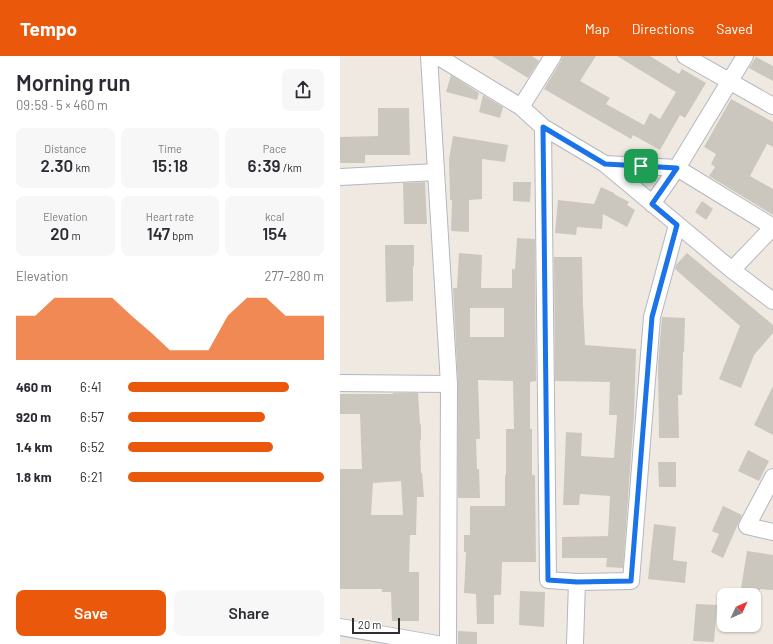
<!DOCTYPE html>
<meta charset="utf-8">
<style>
body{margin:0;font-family:Barlow,sans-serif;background:#f7f7f7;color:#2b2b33;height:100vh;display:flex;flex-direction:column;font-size:15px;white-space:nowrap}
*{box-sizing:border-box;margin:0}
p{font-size:13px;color:#7c7c81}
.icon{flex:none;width:22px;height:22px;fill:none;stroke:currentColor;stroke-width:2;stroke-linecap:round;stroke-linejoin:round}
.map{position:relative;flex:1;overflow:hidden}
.panel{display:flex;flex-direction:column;background:#fff;width:340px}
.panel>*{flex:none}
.needle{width:26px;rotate:46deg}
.controls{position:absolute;left:377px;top:532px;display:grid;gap:8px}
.controls a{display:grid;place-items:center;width:44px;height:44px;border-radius:8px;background:#fff;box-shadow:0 1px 3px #0004;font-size:20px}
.scale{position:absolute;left:12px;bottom:10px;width:48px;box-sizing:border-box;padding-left:4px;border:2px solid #2e2e2e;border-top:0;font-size:11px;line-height:14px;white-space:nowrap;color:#2e2e2e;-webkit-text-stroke:3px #fff;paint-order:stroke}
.pin{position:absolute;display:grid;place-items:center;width:34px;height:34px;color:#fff;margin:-17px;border-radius:8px;box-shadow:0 2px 6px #0006}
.round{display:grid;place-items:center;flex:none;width:42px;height:42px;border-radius:8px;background:#f7f7f7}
.head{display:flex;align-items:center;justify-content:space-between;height:68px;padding:0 16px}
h1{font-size:22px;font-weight:600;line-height:30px}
.figures{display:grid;grid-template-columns:repeat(3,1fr);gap:6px;height:68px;padding:4px 16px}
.figures div{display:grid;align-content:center;border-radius:8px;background:#f7f7f7;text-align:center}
.figures b{font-size:17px;font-weight:600}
.figures small{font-size:11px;font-weight:400}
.figures p{font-size:11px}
.chart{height:112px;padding:8px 16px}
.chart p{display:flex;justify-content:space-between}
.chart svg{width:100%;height:72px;margin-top:4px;fill:#ea580c;opacity:.7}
.primary-button{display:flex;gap:8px;margin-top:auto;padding:8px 16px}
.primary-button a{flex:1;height:46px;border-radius:8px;background:#ea580c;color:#fff;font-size:16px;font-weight:600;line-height:46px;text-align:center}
.primary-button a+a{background:#f7f7f7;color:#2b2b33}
ul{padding:0 16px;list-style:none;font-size:13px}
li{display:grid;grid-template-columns:64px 48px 1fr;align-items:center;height:30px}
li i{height:10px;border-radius:5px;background:#ea580c}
header{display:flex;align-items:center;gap:24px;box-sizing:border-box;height:56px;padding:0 20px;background:#ea580c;color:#fff}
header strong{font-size:19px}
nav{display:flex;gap:22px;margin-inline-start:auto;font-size:14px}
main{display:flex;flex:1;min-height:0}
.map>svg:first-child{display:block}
.building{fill:#cbc7bf;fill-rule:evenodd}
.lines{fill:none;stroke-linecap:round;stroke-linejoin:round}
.minor-casing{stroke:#b4b7c1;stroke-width:18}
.minor{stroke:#fff;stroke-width:16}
.route-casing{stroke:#fff;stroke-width:8}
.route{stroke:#1a73e8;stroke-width:5}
</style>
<header>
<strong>Tempo</strong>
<nav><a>Map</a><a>Directions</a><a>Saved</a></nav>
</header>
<main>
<section class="panel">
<div class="head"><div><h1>Morning run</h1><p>09:59 · 5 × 460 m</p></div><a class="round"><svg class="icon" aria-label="share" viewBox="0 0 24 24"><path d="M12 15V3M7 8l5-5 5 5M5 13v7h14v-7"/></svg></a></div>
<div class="figures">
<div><p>Distance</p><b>2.30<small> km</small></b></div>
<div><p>Time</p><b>15:18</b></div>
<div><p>Pace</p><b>6:39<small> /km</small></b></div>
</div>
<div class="figures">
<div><p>Elevation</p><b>20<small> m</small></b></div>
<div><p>Heart rate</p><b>147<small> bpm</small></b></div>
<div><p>kcal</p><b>154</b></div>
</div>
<div class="chart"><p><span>Elevation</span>277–280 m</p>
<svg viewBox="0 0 160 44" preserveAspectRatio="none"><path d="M0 44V17L10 17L20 6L30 6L40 6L50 6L60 17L70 27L80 38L90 38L100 38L110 17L120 6L130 6L140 17L150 17L160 17V44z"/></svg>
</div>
<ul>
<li><b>460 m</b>6:41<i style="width:82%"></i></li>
<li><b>920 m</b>6:57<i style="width:70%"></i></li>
<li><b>1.4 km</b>6:52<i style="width:74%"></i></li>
<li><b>1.8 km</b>6:21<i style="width:100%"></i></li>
</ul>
<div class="primary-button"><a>Save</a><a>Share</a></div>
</section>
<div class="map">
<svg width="433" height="588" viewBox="0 0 433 588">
<rect width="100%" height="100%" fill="#efe9e1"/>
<!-- building -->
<path class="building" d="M152,0h40l7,5 -11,17z
M222,0h34l-16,25 30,17 -4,6 38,21 6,-12 10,6 16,-27 -59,-36h33l29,18 3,-5 24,14 -21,35 -5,-3 -20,35 -27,-15 -2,4 -87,-50 17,-28z
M416,1l17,9v15l-24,-13z
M111,19l28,18 -2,7 -31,-8z
M143,39l20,12 -3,11 -21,-6z
M391,43l42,23v25l-6,-3 -17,32 23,13v26l-64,-39 6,-9 -4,-3 5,-10 -12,-7z
M38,52h31l1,47h-45v8h-25v-26l38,-1z
M113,80l55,9 -3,17 -23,-3v40l-13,1v32l-18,-1 1,-31h-2l-1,-41z
M85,126l2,42h-23l-1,-41z
M173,126h18l-1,20 -17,-1z
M261,131l13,6v1l15,8 -2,3 8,5 -8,17 -24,-13 -1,15 -25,-2 -1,8 -21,-2 3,-33 36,4z
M362,145l11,8 -7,11 -11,-8z
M177,182l18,1 1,142 -6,1v47h2v46h3l1,87h-34l-1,33h-7v29h-17l-1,-30 -12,-1 2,-41h-2v-17h6v-29h35v-31h1v-46h8l-1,-48 -35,-1 2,59h-4l1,30h2l1,29h-22v-114l-5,-96h4l2,-35 23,2 -1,33h31v-19h3zM130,252h34v29h-34z
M45,189h29v21h-1v35l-27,1z
M347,197l86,72v8l-19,22 -13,33 -22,-9 21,-53 -65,-57 1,-4z
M214,201h28l1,48 2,40 51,4 -2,66 -11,153 -17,-1 1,-9h-45v-21l46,-1 2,-40 -30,-2 -1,11h-16l3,-73 16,1 -1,23 33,2 3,-43h-8l1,-33 -55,-1z
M322,261l23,1 -1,34h-1l-1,43h-4l1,43h-20l-1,-74z
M433,330v49l-19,-10z
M53,337h25l2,31 1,1v15h-1l1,33h1l2,24h-7l-1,38h-6l-1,37h10v49h-27l-1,-29h-9v-3h-42v-120h22l-2,-55h-20v-20h53zM61,425l2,34h-32l2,-32z
M408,394l21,11 -10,20 -21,-10z
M318,406h18v25h-17z
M383,450l19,9 -19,43 -12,-6 8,-18 -7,-3z
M314,468l22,3 -3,33 14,2 -2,21 -37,-4z
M407,495l26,4v35l-13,-1v6h-20z
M180,535l25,1 -1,35 -25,-2z
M356,548l21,1 -3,37 -21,-1z
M118,575l19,1v12h-19z"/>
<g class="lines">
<defs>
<path id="minor" d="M89,0l20,328 -1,260
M97,0l84,51 22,20 62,37 127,106 41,31
M345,0l88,50
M181,51l32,-51
M203,71l5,453 29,2 54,-1 21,-264 25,-92
M265,108l72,4 96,59
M0,121l96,-5
M312,148l25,-36 68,-112
M392,214l41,-43
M0,327l109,1
M433,421l-26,49 26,6
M0,571l97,17
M235,588l2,-62"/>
</defs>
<!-- minor casing -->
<use href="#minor" class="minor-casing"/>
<!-- minor -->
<use href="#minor" class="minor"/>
</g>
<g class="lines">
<defs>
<path id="route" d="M203,71l62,37 72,4 -25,36 25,21 -25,92 -21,264 -54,1 -29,-2z"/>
</defs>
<!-- route casing -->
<use href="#route" class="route-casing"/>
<!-- route -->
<use href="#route" class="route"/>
</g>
</svg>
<div class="controls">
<a><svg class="needle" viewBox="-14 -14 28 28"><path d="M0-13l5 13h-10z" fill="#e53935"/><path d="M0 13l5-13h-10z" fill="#7c7c81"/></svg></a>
</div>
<div class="scale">20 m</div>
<div class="pin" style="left:301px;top:110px;background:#1e9e55"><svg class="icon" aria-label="arrive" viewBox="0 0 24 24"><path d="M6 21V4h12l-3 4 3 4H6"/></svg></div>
</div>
</main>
